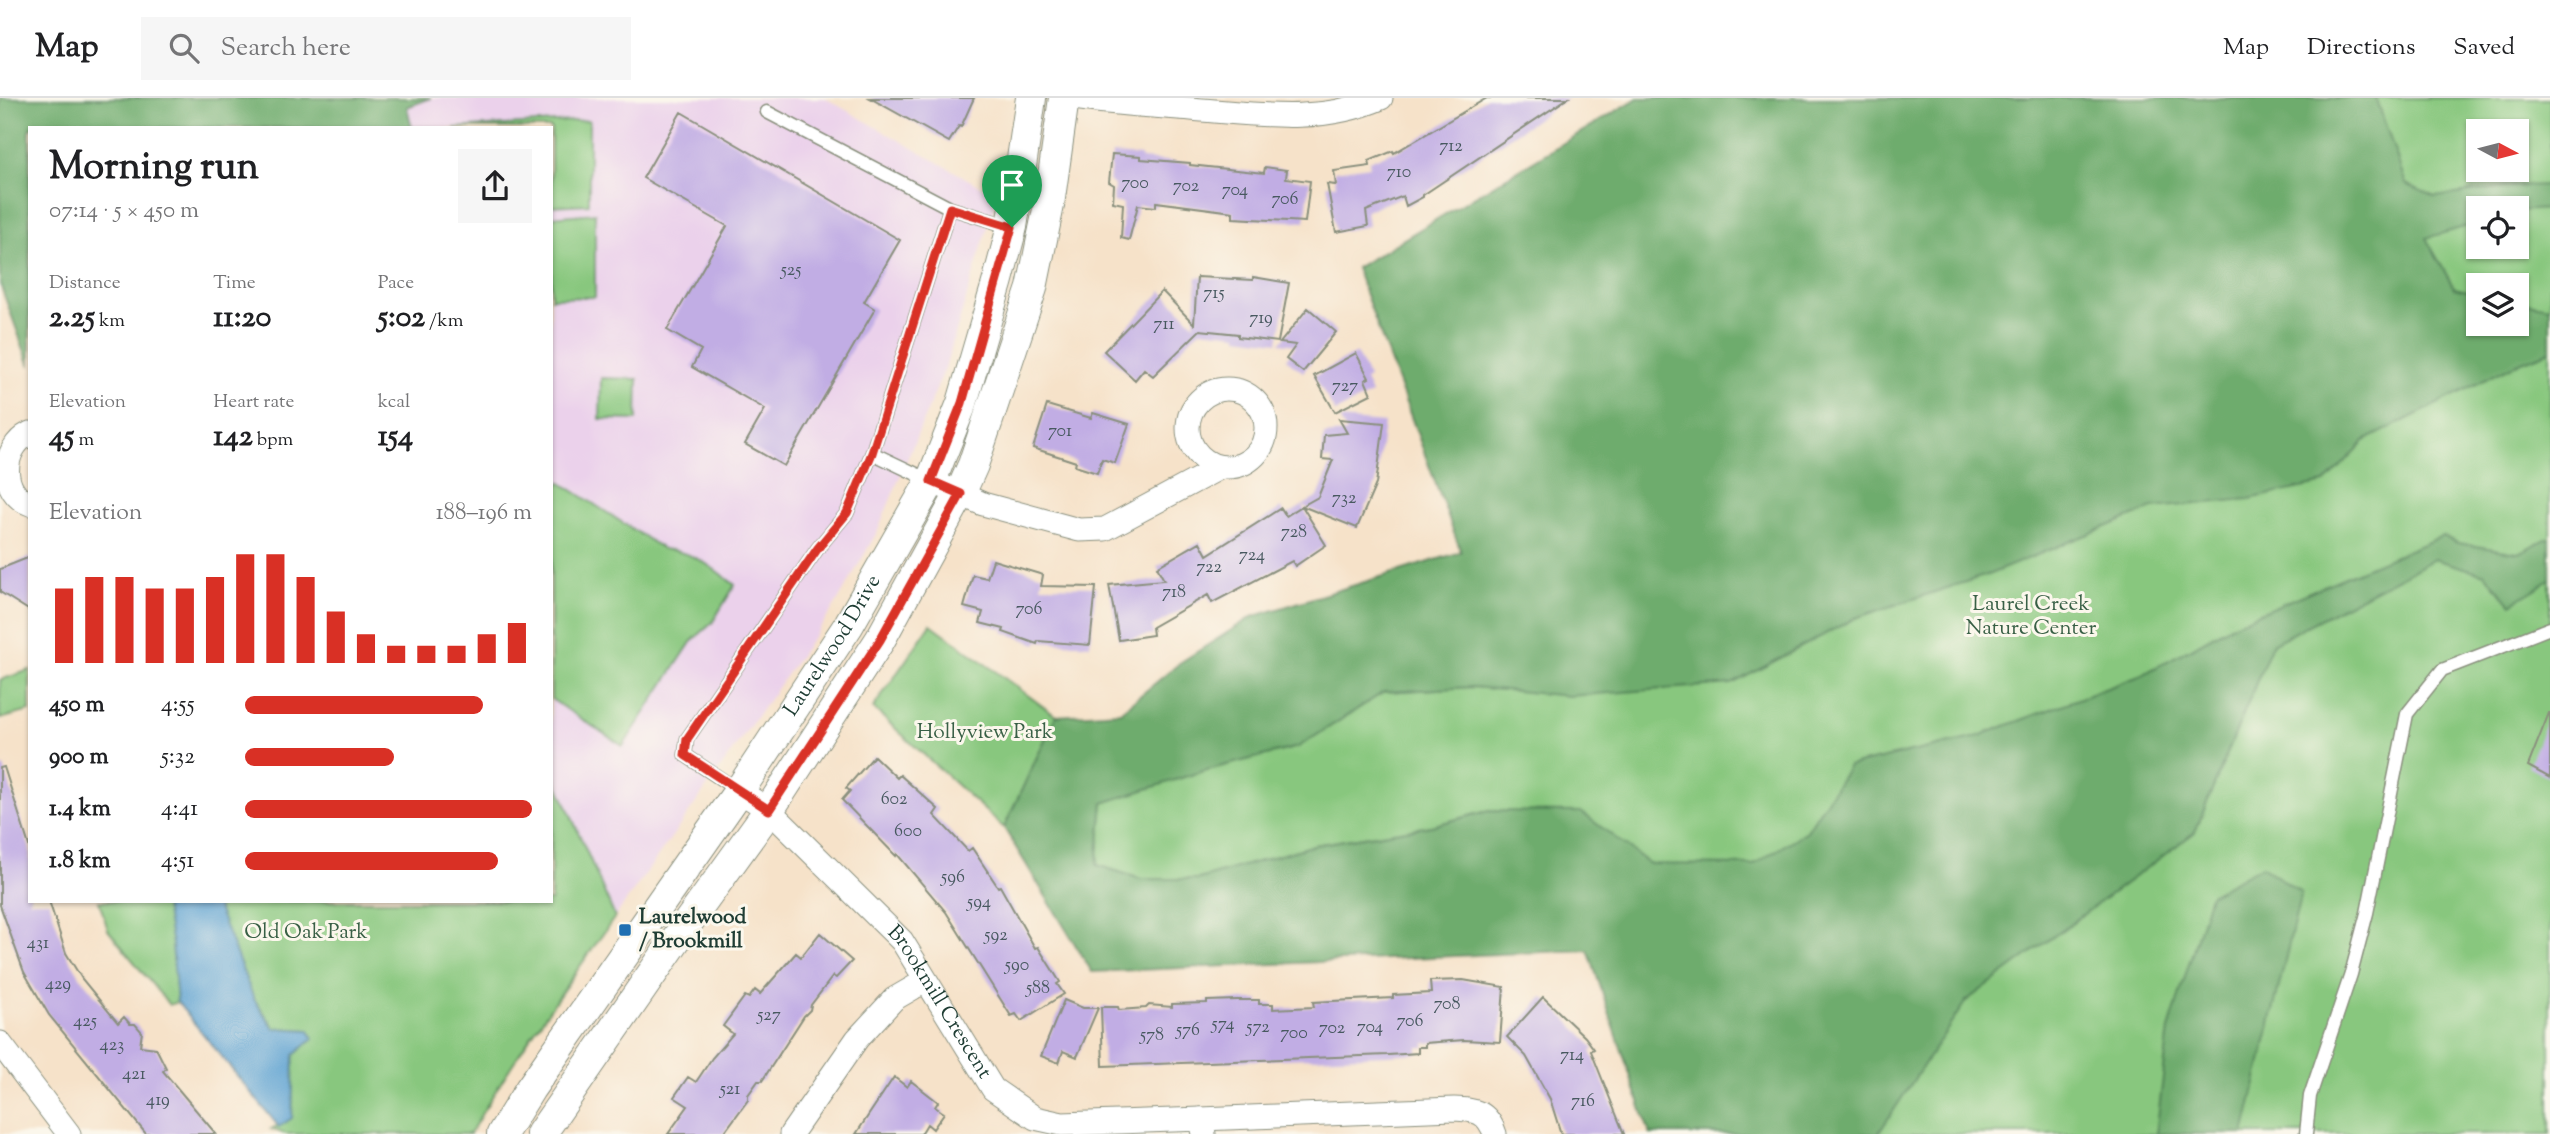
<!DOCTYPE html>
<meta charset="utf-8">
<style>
body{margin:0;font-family:"Sorts Mill Goudy",serif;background:#f6f6f6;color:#202124;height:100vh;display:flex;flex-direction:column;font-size:26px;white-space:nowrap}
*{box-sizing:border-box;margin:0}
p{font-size:23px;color:#757577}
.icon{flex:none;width:38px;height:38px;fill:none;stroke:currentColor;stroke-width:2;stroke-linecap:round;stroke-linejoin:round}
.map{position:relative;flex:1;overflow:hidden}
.sheet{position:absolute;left:28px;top:28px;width:525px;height:777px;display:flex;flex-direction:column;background:#fff;border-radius:0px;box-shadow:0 2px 5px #0004}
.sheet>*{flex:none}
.needle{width:46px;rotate:97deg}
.fabs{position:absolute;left:2466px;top:21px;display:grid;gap:14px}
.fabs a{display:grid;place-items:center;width:63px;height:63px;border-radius:0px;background:#fff;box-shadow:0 2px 5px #0004;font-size:35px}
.pin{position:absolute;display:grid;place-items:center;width:60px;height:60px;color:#fff;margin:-72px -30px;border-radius:50% 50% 50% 0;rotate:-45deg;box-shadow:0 0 7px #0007}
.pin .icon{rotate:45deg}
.round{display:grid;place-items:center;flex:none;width:74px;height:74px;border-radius:0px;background:#f6f6f6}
.overview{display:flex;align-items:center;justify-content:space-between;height:119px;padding:0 21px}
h1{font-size:38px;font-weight:800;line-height:52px}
.metrics{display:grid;grid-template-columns:repeat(3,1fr);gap:10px;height:119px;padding:7px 21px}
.metrics div{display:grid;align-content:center}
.metrics b{font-size:30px;font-weight:800}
.metrics small{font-size:19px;font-weight:400}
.metrics p{font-size:19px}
.chart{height:196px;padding:14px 21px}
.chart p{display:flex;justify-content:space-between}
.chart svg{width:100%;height:126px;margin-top:7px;stroke:#d93025;stroke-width:6}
ul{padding:0 21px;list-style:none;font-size:23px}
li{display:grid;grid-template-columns:112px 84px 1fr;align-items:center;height:52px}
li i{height:18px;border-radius:9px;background:#d93025}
header{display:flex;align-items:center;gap:42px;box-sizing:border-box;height:98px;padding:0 35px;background:#fff;border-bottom:2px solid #e0e0e0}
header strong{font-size:33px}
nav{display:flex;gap:38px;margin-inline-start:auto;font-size:24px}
.search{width:490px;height:63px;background:#f6f6f6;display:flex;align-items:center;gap:18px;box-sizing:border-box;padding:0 24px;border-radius:0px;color:#757577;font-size:26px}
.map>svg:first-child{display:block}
.built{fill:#ebd1eb}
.green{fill:#88c77e;stroke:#548259;stroke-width:2;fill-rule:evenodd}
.forest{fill:#6eac6d;stroke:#467450;stroke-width:2}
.water{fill:#5da2d2;stroke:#3e7083;stroke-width:2}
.building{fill:#c1ade4}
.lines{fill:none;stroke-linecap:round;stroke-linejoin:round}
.service-casing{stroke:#8a907e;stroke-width:15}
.minor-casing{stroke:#8a907e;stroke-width:25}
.tertiary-casing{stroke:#8a907e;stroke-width:32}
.service{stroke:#fff;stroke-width:12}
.minor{stroke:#fff;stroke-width:23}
.tertiary{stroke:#fff;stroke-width:30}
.route-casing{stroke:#fff;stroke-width:14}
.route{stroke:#d93025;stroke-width:9}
.poi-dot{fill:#1f6fb2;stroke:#fbf7ec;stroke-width:2.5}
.labels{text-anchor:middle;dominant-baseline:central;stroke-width:6;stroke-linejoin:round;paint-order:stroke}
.number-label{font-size:18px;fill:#485960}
.park-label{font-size:21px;fill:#396046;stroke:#fbf7ec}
.street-label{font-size:21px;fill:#1f3d34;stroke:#fbf7ec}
.poi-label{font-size:21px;font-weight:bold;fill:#1f3d34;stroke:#fbf7ec;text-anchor:start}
</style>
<header>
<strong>Map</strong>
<div class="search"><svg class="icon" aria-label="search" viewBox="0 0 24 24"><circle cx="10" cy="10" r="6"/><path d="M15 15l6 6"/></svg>Search here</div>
<nav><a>Map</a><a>Directions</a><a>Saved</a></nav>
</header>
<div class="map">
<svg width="2550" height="1036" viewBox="0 0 2550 1036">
<rect width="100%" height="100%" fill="#fbf7ec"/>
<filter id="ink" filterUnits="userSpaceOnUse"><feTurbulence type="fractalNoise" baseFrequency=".0143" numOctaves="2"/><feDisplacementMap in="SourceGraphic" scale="14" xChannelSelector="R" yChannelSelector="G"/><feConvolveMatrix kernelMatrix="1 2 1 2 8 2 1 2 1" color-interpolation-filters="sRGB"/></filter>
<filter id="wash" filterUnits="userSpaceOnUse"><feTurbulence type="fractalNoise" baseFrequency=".00686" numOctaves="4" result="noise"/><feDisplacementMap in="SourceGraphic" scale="28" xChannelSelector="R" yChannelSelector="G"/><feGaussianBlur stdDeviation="1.57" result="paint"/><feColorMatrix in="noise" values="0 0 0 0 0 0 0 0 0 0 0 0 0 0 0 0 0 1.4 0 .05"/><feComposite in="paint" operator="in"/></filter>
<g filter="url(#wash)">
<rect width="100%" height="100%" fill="#f6e2c9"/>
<!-- built -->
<path class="built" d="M431,0h394l167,95 4,7 -51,168 -68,164 -42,74 -220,311 -64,-148v-641h-139l-6,-21z"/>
<!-- green -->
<path class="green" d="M1638,0h912v1036h-900l-61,-184 -101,-139 -57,15 -117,19 -115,34h-58l-44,-14 6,-63 100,-31 95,-24 86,-55 89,-5 32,3 -43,-138 -106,-284zM2478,33h38v39h-38zM2478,110h38v39h-38zM2478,187h38v39h-38z
M589,22v84l-38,2v-78h-97z
M595,115v84l-44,1v-81z
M601,280l37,1 -1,41 -37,-1z
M560,384l103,67c32,3 47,17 72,36l-23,38 -20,18 -69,105 -72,-47v-206z
M931,526l125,92 -52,112 -131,-120z
M30,572v41l-30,8v-39z
M551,671l64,148c-50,71 -103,142 -145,217h-185l-14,-5 21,-11 2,-63 14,-25 -33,-2 -21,-29 -39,-98h336z
M99,803h72l-6,5 7,38 5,58 -8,3 -61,-75z"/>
<!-- forest -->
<path class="forest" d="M0,0h431l-24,9 5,21h-382v238l-30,-82z
M1638,0h738l30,86 29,13 77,-11 38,-1v24l-33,2 -1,-3h-38v15l-52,15 28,50 24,5v31h38l1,-23 33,6v44l-38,15 -146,74 -41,43 -76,16 -96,9 -163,66 -135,44 -123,66 -163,12 -96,-9 -89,5 -86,55 -95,24 -100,32 -6,62 44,14h58l115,-34 117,-19 57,-15 93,1 69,52 103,1 54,-34 42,-65 124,-28 169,-63 94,-52 206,-87 16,7 60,10 32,-16v43l-39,24 -26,-30 -51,-15 -162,85 -77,188 -229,169 -88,133h-228l-62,-184 -496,22 -88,-144 52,-112 64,-4 61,-50 71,-45 209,-65 -105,-284z
M2262,768l39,27 -57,241h-88l13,-105 41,-134z"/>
<!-- water -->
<path class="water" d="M171,803h44l39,98 20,29 35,2 4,9 -19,16 -2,63 -13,9 -102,-125 -5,-58 -7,-38z"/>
<g id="blocks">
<!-- building -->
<path class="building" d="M870,0h104l-13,29 -2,-1 -10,16z
M1487,0h81l-145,97v2l-17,9 -3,-10 -37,15 2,15 -32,6 -9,-48 9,1 -2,-14 36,-5 -1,-5 24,-10 1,2z
M681,14l219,128 -36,62 11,7 -91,157 -39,-22 20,-35 -73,-42 9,-17 -34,-20 60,-104 -84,-48z
M1112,56l29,2v3l49,4v2l74,8 1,-6 22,3 -1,8 24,3 -5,41 -72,-4v-6l-77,-10v5l-18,-2 -9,35 -8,-2 2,-34 -10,-2 1,-17 -5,-3z
M1197,179l56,3v-3l36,6 -11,59 -40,-5v-3l-38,-4 -47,46 -9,-7 -9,11 -31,-29 58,-60 32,33z
M1308,210l28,24 -33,40 -17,-13 10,-14 -16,-2z
M1356,255l13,25 -4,2 6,14 -36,18 -21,-36z
M1047,307l44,13 2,-5 36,11 -14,39 -13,-4 -5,14 -22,-7 1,-4 -43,-14z
M1339,321l45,4 -8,61 -19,44 -55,-22 16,-9 15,-37 -11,-1 2,-24 23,-2z
M1302,408l24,39 -31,21 -3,-5 -80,42 -4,-8 -56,32 1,8 -34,5 -10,-55 55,-5 -7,-13 43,-25 7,13 74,-47 5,8z
M30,459v54l-30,-19v-23z
M993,462l50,15 -2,11 55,1 -6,58 -52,-4 -1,3 -34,-12 1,-3 -24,-6 3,-11 -19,-5 9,-32 14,3z
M2549,615h1v65l-22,-12z
M874,658l23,22 3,-3 38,34 -4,6 34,36 4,-3 26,39 2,-1 35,62 3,-1 22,35 -3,2 7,10 -43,27 -5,-7 -5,2 -65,-104 -49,-58 -1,2 -54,-56 8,-9 -4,-3z
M4,669l26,82v52h19l17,52 16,26 36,44 6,-6 6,7h5l7,8 -2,14 16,2 10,20 -3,3 53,63h-70l-97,-119 -25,-43 -24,-67v-137z
M820,835l32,28 -16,17 -3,-2 -22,29 -1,5 -6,6 -42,65h-4l-10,14v5l-25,34h-55l20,-28 -14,-9 14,-20 8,5 16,-24 21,-24 -10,-8 22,-30 4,2 6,-8 5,4 36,-41 5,4z
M1463,882l41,7 -4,55 -36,-2 -39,3v4h-7v6l-30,2 -285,11 -2,-59h17l1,3 27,-2 3,-3 23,2v-3l35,-1v-2l30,-1h22v4h14v5l41,-2 -1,-5 80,-4v-3l38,-2 -1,-12z
M1543,899l42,40 9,12 -3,2 33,83h-63l-11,-35 -24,-43 -19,-19z
M1064,902l19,8h15l-21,49 -14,-6 -4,12 -18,-7z
M894,979l13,10 4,-6 27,21 -3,5 9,6 -11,16 -6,-5 -6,10h-65z"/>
</g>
</g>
<g filter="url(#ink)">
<use href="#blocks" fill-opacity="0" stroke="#8a907e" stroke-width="2"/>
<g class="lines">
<defs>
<path id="service" d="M767,14l183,96 61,19
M872,355l59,28
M739,693l-54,-36 2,-16 131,-191 29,-35 25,-60 78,-245
M2306,1036l4,-38 41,-122 16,-61 40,-199 35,-44 108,-42"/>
<g id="minor">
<path d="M1073,0c39,6 78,8 118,11 64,5 129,16 190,-11"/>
<circle cx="1227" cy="330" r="39"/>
<path d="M30,335c-30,15 -30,61 0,71"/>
<path d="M931,383l52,23 96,26 26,-1 116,-62"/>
<path id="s1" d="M739,693l30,19 133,131 91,148 42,29 27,6 139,-5 3,15"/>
<path d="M0,945l69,91"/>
<path d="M1201,1021l253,-10c22,1 33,2 41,25"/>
<path d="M791,1036l66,-95 37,-40 31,-18"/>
</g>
<g id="tertiary">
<path id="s2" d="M502,1036l28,-45 209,-298 109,-165 83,-145 31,-78 36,-123 14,-53 19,-129"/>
<path d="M541,1036l145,-209 83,-115 111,-170 80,-146 13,-29 59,-177 17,-83 15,-107"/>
</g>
</defs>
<!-- service casing -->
<use href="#service" class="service-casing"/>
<!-- minor casing -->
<use href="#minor" class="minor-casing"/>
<!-- tertiary casing -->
<use href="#tertiary" class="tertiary-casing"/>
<!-- service -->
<use href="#service" class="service"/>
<!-- minor -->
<use href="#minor" class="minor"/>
<!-- tertiary -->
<use href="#tertiary" class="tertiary"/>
</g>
</g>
<g class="lines" filter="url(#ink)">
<defs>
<path id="route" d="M950,110l62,19 -50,176 -31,78 30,13 -81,146 -111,170 -84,-55 2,-16 131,-191 29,-35 25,-60z"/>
</defs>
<!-- route casing -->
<use href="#route" class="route-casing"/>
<!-- route -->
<use href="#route" class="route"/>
</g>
<!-- markers -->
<rect class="poi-dot" x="618" y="825" width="14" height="14" rx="3.5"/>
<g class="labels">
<!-- number labels -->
<g class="number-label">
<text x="1451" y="49">712</text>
<text x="1399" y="75">710</text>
<text x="1135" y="86">700</text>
<text x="1186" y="89">702</text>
<text x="1235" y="93">704</text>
<text x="1285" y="102">706</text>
<text x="791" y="173">525</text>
<text x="1214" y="196">715</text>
<text x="1261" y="221">719</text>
<text x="1164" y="227">711</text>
<text x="1345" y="289">727</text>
<text x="1060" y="334">701</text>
<text x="1344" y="401">732</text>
<text x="1294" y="435">728</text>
<text x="1252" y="458">724</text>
<text x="1209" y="470">722</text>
<text x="1174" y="495">718</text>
<text x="1029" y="512">706</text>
<text x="894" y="702">602</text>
<text x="908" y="734">600</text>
<text x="953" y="780">596</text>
<text x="979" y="805">594</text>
<text x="996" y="838">592</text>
<text x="38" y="846">431</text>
<text x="1017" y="868">590</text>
<text x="58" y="887">429</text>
<text x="1038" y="891">588</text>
<text x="1447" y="907">708</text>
<text x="769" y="918">527</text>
<text x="85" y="924">425</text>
<text x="1410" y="924">706</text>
<text x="1223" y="927">574</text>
<text x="1258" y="930">572</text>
<text x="1370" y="930">704</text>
<text x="1332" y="931">702</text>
<text x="1188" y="933">576</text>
<text x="1294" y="936">700</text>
<text x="1152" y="938">578</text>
<text x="112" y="948">423</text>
<text x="1572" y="958">714</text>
<text x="134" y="977">421</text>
<text x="730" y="992">521</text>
<text x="158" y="1003">419</text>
<text x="1583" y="1004">716</text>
</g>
<!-- park labels -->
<g class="park-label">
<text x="2031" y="507">Laurel Creek<tspan x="2031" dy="24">Nature Center</tspan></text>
<text x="985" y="635">Hollyview Park</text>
<text x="306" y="835">Old Oak Park</text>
</g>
<!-- street labels -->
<g class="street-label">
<text stroke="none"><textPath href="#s2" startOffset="590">Laurelwood Drive</textPath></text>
<text stroke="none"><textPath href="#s1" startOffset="294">Brookmill Crescent</textPath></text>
</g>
<!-- poi labels -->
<g class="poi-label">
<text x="639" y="820">Laurelwood<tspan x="639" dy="24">/ Brookmill</tspan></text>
</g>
</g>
</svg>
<div class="fabs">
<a><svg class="needle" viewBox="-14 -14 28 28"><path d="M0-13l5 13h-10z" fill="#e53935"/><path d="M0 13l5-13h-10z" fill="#757577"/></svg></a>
<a><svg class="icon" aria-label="locate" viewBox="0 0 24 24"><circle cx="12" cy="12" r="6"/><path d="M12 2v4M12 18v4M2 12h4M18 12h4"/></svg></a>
<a><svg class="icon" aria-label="layers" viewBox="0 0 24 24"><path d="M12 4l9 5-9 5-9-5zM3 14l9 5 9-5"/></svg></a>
</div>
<div class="pin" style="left:1012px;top:129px;background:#1e9e55"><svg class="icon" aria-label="arrive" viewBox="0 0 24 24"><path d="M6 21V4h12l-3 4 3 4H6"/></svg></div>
<section class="sheet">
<div class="overview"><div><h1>Morning run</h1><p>07:14 · 5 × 450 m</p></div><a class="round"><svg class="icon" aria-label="share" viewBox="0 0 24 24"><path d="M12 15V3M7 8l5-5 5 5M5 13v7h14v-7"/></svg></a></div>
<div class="metrics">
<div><p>Distance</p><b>2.25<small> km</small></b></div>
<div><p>Time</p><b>11:20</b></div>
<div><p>Pace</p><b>5:02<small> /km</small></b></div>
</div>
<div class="metrics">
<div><p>Elevation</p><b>45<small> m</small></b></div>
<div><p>Heart rate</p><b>142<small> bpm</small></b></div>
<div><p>kcal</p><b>154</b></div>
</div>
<div class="chart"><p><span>Elevation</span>188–196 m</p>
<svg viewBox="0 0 160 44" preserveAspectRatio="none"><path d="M5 44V18M15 44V14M25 44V14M35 44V18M45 44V18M55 44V14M65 44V6M75 44V6M85 44V14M95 44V26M105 44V34M115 44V38M125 44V38M135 44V38M145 44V34M155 44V30"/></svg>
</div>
<ul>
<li><b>450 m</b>4:55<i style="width:83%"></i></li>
<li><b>900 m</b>5:32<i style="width:52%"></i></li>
<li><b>1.4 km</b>4:41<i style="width:100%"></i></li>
<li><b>1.8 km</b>4:51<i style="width:88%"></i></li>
</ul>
</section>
</div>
